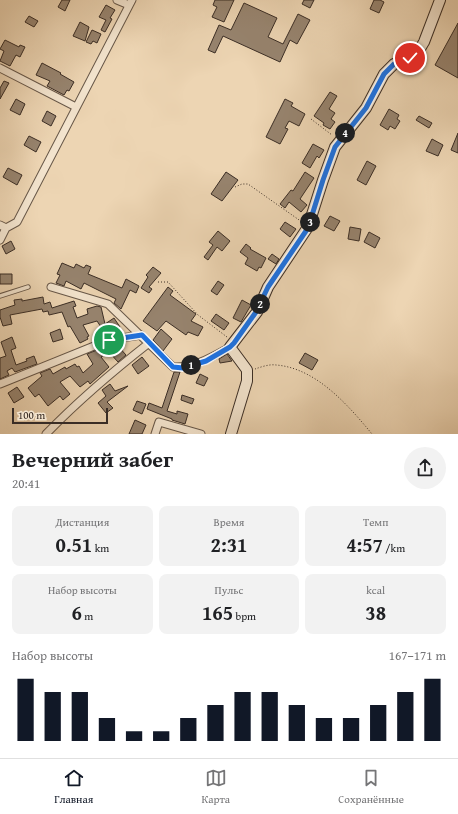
<!DOCTYPE html>
<html lang="ru">
<meta charset="utf-8">
<style>
body{margin:0;font-family:"Gentium Book Plus",serif;background:#f2f2f2;color:#202124;height:100vh;display:flex;flex-direction:column;font-size:15px;white-space:nowrap}
*{box-sizing:border-box;margin:0}
p{font-size:13px;color:#757577}
.icon{flex:none;width:22px;height:22px;fill:none;stroke:currentColor;stroke-width:2;stroke-linecap:round;stroke-linejoin:round}
.map{position:relative;height:434px;overflow:hidden}
.side{display:flex;flex-direction:column;background:#fff;flex:1}
.side>*{flex:none}
.scale{position:absolute;left:12px;bottom:10px;width:96px;box-sizing:border-box;padding-left:4px;border:2px solid #3a2d25;border-top:0;font-size:11px;line-height:14px;white-space:nowrap;color:#3a2d25;-webkit-text-stroke:3px #f3e4ce;paint-order:stroke}
.pin{position:absolute;display:grid;place-items:center;width:34px;height:34px;color:#fff;margin:-17px;border:2px solid #fff;border-radius:50%;box-shadow:0 1px 4px #0007}
.km{position:absolute;width:20px;height:20px;margin:-10px;border-radius:50%;background:#222;color:#fff;font-size:11px;line-height:20px;text-align:center}
.round{display:grid;place-items:center;flex:none;width:42px;height:42px;border-radius:21px;background:#f2f2f2}
.head{display:flex;align-items:center;justify-content:space-between;height:68px;padding:0 12px}
h1{font-size:22px;font-weight:800;line-height:30px}
.stats{display:grid;grid-template-columns:repeat(3,1fr);gap:6px;height:68px;padding:4px 12px}
.stats div{display:grid;align-content:center;border-radius:8px;background:#f2f2f2;text-align:center}
.stats b{font-size:20px;font-weight:800}
.stats small{font-size:11px;font-weight:400}
.stats p{font-size:11px}
.chart{height:112px;padding:8px 12px}
.chart p{display:flex;justify-content:space-between}
.chart svg{width:100%;height:72px;margin-top:4px;stroke:#111827;stroke-width:6}
.tabs{display:flex;justify-content:space-around;align-items:center;height:56px;border-top:1px solid #e0e0e0;background:#fff;font-size:11px;color:#757577}
.tabs a{display:grid;justify-items:center;gap:2px}
.tabs .on{color:#111827}
.map>svg:first-child{display:block}
.building{fill:#97846f;stroke:#3a2d25}
.lines{fill:none;stroke-linecap:round;stroke-linejoin:round}
.lane-casing{stroke:#675748;stroke-width:5.5}
.street-casing{stroke:#675748;stroke-width:9}
.secondary-casing{stroke:#3a2d25;stroke-width:12}
.path{stroke:#3a2d25;stroke-width:1;stroke-dasharray:1 2;stroke-linecap:butt}
.lane{stroke:#f3e4ce;stroke-width:3.5}
.street{stroke:#f3e4ce;stroke-width:7}
.secondary{stroke:#f3e4ce;stroke-width:10}
.route-casing{stroke:#fff;stroke-width:8}
.route{stroke:#1a73e8;stroke-width:5}
</style>
<div class="map">
<svg width="458" height="434" viewBox="0 0 458 434">
<rect width="100%" height="100%" fill="#edd5b3"/>
<filter id="stains"><feTurbulence type="fractalNoise" baseFrequency=".005" numOctaves="4"/><feColorMatrix values="0 0 0 0 .2 0 0 0 0 .09 0 0 0 0 .02 0 0 0 .5 -.17"/></filter>
<radialGradient id="worn" r=".72"><stop offset=".6" stop-color="#630" stop-opacity="0"/><stop offset="1" stop-color="#630" stop-opacity=".3"/></radialGradient>
<!-- building -->
<path class="building" d="M62,0h8l-5,11 -7,-4z
M215,0h19l-10,22 -12,-5 5,-10 -4,-2z
M304,0h10l-4,8 -8,-4z
M374,0h6l4,2 -5,11 -9,-4z
M244,3l33,15 -9,19 15,7 15,-30 12,6 -13,24 -7,-4 -10,22 -57,-26 -8,17 -7,-3 11,-25 12,5z
M106,5l9,5 -5,8 2,1 -7,13 -4,-2 5,-10 -7,-3z
M29,16l9,5 -4,6 -9,-5z
M80,22l9,5 -4,14 -12,-5z
M458,23v55l-23,-13z
M92,30l9,4 -4,9 -4,-2 -2,3 -5,-2z
M5,40l14,7 1,-2 5,2 -5,10 -4,-2 -6,11 -10,-5 4,-10 -4,-2z
M42,63l19,10 -1,1 14,8 -5,9 -2,-1 -3,5 -17,-9 3,-5 -14,-6z
M4,81l5,2 -9,16v-11z
M330,92l7,4 -8,13 6,4 -4,6 4,3 -5,7 -7,-4 1,-2 -10,-7z
M16,99l9,5 -5,11 -10,-5z
M285,99l8,4 -2,3 14,8 -6,12 -10,-5 -4,7 3,1 -8,15 -14,-7z
M389,109l10,6 -2,4 3,2 -5,8 -5,-3 -2,4 -8,-5z
M47,111l9,5 -5,10 -9,-5z
M419,116l13,7 -3,5 -13,-8z
M458,133v20l-7,-3z
M29,136l12,6 -5,10 -12,-7z
M432,139l11,6 -5,11 -12,-5z
M313,144l11,6 -5,8 -2,-2 -7,12 -8,-5z
M367,161l9,5 -10,19 -9,-5z
M8,168l14,7 -5,10 -14,-8z
M226,172l12,8 -16,21 -11,-7z
M305,172l9,6 -14,21 7,6 -6,7 -12,-10 -4,6 -5,-4 11,-14 2,1z
M330,216l10,5 -6,10 -10,-5z
M285,222l11,7 -6,8 -10,-8z
M350,227l11,2 -2,12 -11,-2z
M218,231l12,10 -8,10 -5,-4 -9,13 -4,-3 9,-12 -4,-3z
M369,232l11,6 -5,10 -11,-6z
M11,241l4,8 -9,5 -4,-8z
M246,244l5,4 -1,1 16,9 -5,10 -2,-1 -2,4 -12,-7 3,-6 -8,-6z
M272,254l7,5 -3,5 -8,-5z
M62,263l12,5 2,-4 8,4 2,-3 5,2 -3,7 34,14 4,-9 13,7 -3,7 -6,-3 -9,19 -7,-6 2,-4 -32,-16 -3,6 -15,-8 -2,5 -8,-3 4,-8 -3,-1z
M153,267l8,6 -12,14 3,2 -3,4 -8,-5 7,-11 -2,-2z
M0,274h12v10h-12z
M218,281l6,4 -7,10 -6,-4z
M168,287l5,4 -3,4 26,19 -5,7 12,6 -5,9 -10,-4 -2,3 -20,-14 -9,10 -14,-10z
M43,297l1,7 6,-2 2,6 22,-7 2,5 -3,1 4,11 11,-4 -1,-5 10,-3 4,1 4,17 9,-6 6,9 -13,9 -10,-15 -14,4 6,11 -2,1 1,2 -8,4 -10,-17 -2,1 -6,-15 -13,3 -1,-4 -5,1 -1,-3 -32,6 2,9 -9,2 -3,-9v-7l15,-5 -1,-5 8,-1v2z
M242,300l9,5 -10,17 -8,-4z
M216,314l13,9 -5,7 -13,-9z
M60,329l3,10 -10,3 -3,-9z
M161,329l11,10 -9,12 -10,-11z
M12,337l4,11 -5,2 5,15 11,-4 -1,-2 8,-3 3,8 -22,8 -3,-4 -5,3 2,4 -9,4v-21l6,-2 -5,-14z
M117,345l9,10 -8,7 -9,-10z
M102,348l4,6 -5,3 8,10 -19,17 -2,-3 -8,6 -10,-11 -10,6 10,12 -7,6 -3,-4 -12,10 -9,-12 -4,3 -7,-9 14,-12 -2,-3 10,-4 3,5 12,-7 1,2 9,-5 2,3 2,-1 4,7 10,-9 -6,-10z
M305,353l13,7 -6,10 -13,-7z
M227,354l5,7 -12,2 -1,-4z
M142,357l7,9 -11,8 -6,-9z
M174,372h6l-13,39 10,3v-3l11,3 -3,10 -13,-4v-1l-25,-10 2,-6 13,5z
M200,374l8,4 -4,8 -8,-3z
M110,384l5,7 13,-5 -21,16 6,6 -7,5 -8,-10 8,-7 -4,-6z
M17,387l7,10 -10,6 -6,-10z
M182,395l12,4 -2,5 -11,-4z
M137,401l9,3 -4,10 -9,-4z
M135,420l11,5 -4,9h-13z"/>
<g class="lines">
<defs>
<path id="lane" d="M0,296l28,-9"/>
<path id="street" d="M117,0l12,5
M0,68l76,39
M0,225l6,3 11,-6 115,-222
M0,240l6,-12
M51,287l57,17 65,63c21,1 39,-10 57,-20
M0,384l109,-44 32,-5
M46,434c33,-34 66,-62 103,-91
M155,434l4,-12 42,12"/>
<path id="secondary" d="M231,434l16,-53v-11l-17,-23 27,-35 11,-25 40,-60 15,-47 12,-33 31,-39 18,-34 10,-10 16,-7 8,-5 6,-10 16,-42"/>
</defs>
<!-- lane casing -->
<use href="#lane" class="lane-casing"/>
<!-- street casing -->
<use href="#street" class="street-casing"/>
<!-- secondary casing -->
<use href="#secondary" class="secondary-casing"/>
<!-- path -->
<path class="path" d="M311,119l21,16
M235,187l7,-3h6l54,38
M158,282h10l30,33 29,22
M255,369c6,-2 14,-5 21,-4 40,3 72,40 96,69"/>
<!-- lane -->
<use href="#lane" class="lane"/>
<!-- street -->
<use href="#street" class="street"/>
<!-- secondary -->
<use href="#secondary" class="secondary"/>
</g>
<g class="lines">
<defs>
<path id="route" d="M109,340l33,-5 31,32 10,1 23,-7 24,-14 4,-4 22,-31 12,-25 40,-59 15,-48 12,-33 31,-39 18,-34 10,-10 16,-6"/>
</defs>
<!-- route casing -->
<use href="#route" class="route-casing"/>
<!-- route -->
<use href="#route" class="route"/>
</g>
<rect width="100%" height="100%" filter="url(#stains)"/>
<rect width="100%" height="100%" fill="url(#worn)"/>
</svg>
<div class="scale">100 m</div>
<div class="pin" style="left:109px;top:340px;background:#1e9e55"><svg class="icon" aria-label="arrive" viewBox="0 0 24 24"><path d="M6 21V4h12l-3 4 3 4H6"/></svg></div>
<div class="pin" style="left:410px;top:58px;background:#d93025"><svg class="icon" aria-label="check" viewBox="0 0 24 24"><path d="M5 12l5 5 9-10"/></svg></div>
<b class="km" style="left:191px;top:365px">1</b>
<b class="km" style="left:260px;top:304px">2</b>
<b class="km" style="left:310px;top:222px">3</b>
<b class="km" style="left:345px;top:133px">4</b>
</div>
<section class="side">
<div class="head"><div><h1>Вечерний забег</h1><p>20:41</p></div><a class="round"><svg class="icon" aria-label="share" viewBox="0 0 24 24"><path d="M12 15V3M7 8l5-5 5 5M5 13v7h14v-7"/></svg></a></div>
<div class="stats">
<div><p>Дистанция</p><b>0.51<small> km</small></b></div>
<div><p>Время</p><b>2:31</b></div>
<div><p>Темп</p><b>4:57<small> /km</small></b></div>
</div>
<div class="stats">
<div><p>Набор высоты</p><b>6<small> m</small></b></div>
<div><p>Пульс</p><b>165<small> bpm</small></b></div>
<div><p>kcal</p><b>38</b></div>
</div>
<div class="chart"><p><span>Набор высоты</span>167–171 m</p>
<svg viewBox="0 0 160 44" preserveAspectRatio="none"><path d="M5 44V6M15 44V14M25 44V14M35 44V30M45 44V38M55 44V38M65 44V30M75 44V22M85 44V14M95 44V14M105 44V22M115 44V30M125 44V30M135 44V22M145 44V14M155 44V6"/></svg>
</div>
</section>
<nav class="tabs">
<a class="on"><svg class="icon" aria-label="home" viewBox="0 0 24 24"><path d="M3 11l9-7 9 7M6 9v11h12V9"/></svg>Главная</a>
<a><svg class="icon" aria-label="map" viewBox="0 0 24 24"><path d="M3 6l6-2 6 2 6-2v14l-6 2-6-2-6 2zM9 4v14M15 6v14"/></svg>Карта</a>
<a><svg class="icon" aria-label="saved" viewBox="0 0 24 24"><path d="M7 4h10v16l-5-4-5 4z"/></svg>Сохранённые</a>
</nav>
